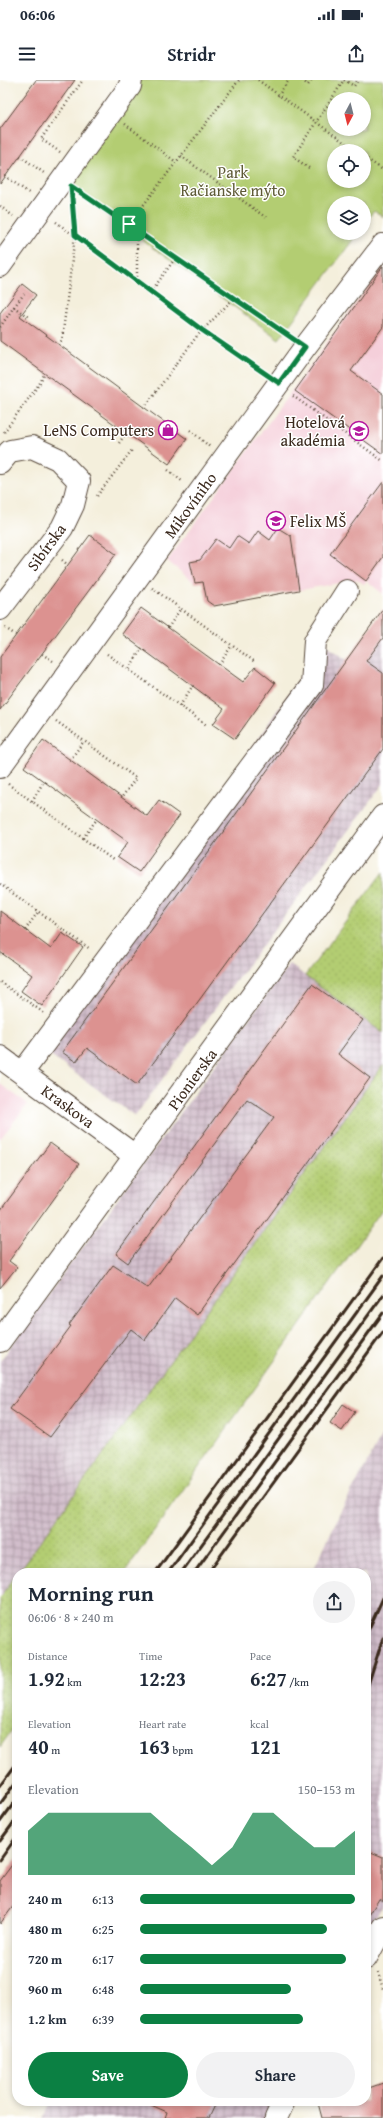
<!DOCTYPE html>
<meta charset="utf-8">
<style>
body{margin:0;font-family:"Gentium Book Plus",serif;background:#f2f2f3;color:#1f2937;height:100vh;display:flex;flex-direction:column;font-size:15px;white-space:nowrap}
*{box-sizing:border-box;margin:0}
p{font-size:13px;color:#747a83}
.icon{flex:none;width:22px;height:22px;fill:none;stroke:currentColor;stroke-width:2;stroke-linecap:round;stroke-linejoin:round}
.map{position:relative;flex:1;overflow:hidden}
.panel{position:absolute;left:12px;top:1488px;width:359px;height:538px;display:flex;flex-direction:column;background:#fff;border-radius:16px;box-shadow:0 2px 6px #0003}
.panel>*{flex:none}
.needle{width:26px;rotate:187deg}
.fabs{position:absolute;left:327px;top:12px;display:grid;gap:8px}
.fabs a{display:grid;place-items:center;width:44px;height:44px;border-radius:50%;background:#fff;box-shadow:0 2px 6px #0003;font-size:20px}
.pin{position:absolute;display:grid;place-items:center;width:34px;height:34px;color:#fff;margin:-17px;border-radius:8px;box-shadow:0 2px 6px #0006}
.round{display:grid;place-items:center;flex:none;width:42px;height:42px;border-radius:21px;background:#f2f2f3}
.summary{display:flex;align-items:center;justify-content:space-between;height:68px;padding:0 16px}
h1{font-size:22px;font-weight:800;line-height:30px}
.metrics{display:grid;grid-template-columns:repeat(3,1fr);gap:6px;height:68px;padding:4px 16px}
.metrics div{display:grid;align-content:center}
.metrics b{font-size:20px;font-weight:800}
.metrics small{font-size:11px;font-weight:400}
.metrics p{font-size:11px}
.chart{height:112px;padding:8px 16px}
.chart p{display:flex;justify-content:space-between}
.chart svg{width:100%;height:72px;margin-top:4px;fill:#0b8043;opacity:.7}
.cta{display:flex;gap:8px;margin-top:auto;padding:8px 16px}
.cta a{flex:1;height:46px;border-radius:24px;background:#0b8043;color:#fff;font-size:16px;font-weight:800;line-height:46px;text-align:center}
.cta a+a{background:#f2f2f3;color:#1f2937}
ul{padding:0 16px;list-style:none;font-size:13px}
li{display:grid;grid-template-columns:64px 48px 1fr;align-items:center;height:30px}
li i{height:10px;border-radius:5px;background:#0b8043}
.status{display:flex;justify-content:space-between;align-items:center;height:28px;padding:0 20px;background:#fff;direction:ltr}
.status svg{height:11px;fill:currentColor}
header{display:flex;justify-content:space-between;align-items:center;height:52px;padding:0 16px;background:#fff;font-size:18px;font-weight:800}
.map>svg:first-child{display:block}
.built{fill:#f5cfda}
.industrial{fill:url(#industrial-grid)}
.grass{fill:url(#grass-dots);stroke:#777c48}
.park{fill:#b3cd72;stroke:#777c48;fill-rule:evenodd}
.building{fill:#dc9290}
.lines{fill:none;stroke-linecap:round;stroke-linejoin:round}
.minor-casing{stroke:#57483a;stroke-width:24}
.path{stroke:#57483a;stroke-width:2.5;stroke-dasharray:1 3;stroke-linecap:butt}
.minor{stroke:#fff;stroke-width:22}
.rail{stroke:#3b2a1e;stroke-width:3}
.route-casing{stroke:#fff;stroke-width:8}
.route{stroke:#0b8043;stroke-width:5}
.labels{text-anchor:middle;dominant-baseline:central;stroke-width:3;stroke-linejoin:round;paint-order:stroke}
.park-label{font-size:16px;fill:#5f5b37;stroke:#fff}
.poi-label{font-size:16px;fill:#3b2a1e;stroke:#fff;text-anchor:end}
.street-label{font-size:16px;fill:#3b2a1e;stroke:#fff}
</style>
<div class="status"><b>06:06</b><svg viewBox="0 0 49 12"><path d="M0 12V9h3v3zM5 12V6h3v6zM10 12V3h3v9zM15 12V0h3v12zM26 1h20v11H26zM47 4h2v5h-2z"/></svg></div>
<header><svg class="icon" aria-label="menu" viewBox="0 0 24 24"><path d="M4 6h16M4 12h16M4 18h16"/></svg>Stridr<svg class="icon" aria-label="share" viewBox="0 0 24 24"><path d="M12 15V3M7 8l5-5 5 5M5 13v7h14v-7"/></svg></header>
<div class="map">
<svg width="383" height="2038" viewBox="0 0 383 2038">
<defs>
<pattern id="industrial-grid" width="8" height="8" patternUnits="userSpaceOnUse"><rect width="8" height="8" fill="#d1bdcb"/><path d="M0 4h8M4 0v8" fill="none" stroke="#ab9aa4"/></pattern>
<pattern id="grass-dots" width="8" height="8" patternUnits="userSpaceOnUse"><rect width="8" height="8" fill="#b3cd72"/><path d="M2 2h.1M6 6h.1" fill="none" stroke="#9bb062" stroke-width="1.8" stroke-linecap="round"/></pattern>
</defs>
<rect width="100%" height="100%" fill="#fff"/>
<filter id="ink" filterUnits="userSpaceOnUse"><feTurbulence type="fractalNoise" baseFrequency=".025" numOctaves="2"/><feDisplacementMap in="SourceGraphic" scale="8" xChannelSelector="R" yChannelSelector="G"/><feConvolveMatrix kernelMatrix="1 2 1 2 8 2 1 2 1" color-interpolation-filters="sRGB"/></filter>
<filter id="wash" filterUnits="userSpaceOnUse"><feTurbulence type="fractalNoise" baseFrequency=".012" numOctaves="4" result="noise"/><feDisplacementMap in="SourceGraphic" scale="16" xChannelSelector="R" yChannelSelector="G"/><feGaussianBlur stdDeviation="0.9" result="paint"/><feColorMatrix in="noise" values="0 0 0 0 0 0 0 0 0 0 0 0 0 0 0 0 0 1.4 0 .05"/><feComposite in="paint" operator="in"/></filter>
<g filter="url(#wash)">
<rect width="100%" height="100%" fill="#f4efdc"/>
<!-- built -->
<path class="built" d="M383,186v328l-16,-13 -3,3 -8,-5 -5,7 -7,-4 -130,24 -7,-5 -4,-19 -8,1 -28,-22z
M0,1004l28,20 -28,35z"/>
<!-- industrial -->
<path class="industrial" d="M383,558v146l-248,332 -90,-64 278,-409 37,26z
M289,884l94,69v32l-383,533v-237z
M383,1353v472l-17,28v-360h-54l28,-60z
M53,2021h224l-8,17h-227z"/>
<!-- grass -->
<path class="grass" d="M383,792v161l-78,-57z
M383,985v143l-259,365h-106z
M17,1494v149l-17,24v-149z"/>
<!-- park -->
<path class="park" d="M139,0h244v137l-9,-6 -10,13v-21h-30v30h24l-79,106 -213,-154zM334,19h30v30h-30zM334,71h30v30h-30z"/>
<g id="blocks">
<!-- building -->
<path class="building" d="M36,0h39l-75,104v-55z
M383,186v61l-32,44 32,23v60l-88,-63z
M22,204l14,11 -16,21 167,123 -18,25 -169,-123v-28z
M383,402v75l-17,24 -36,-27z
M278,448l13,8 8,54 -85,16 -7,-5 -4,-19 -8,1 -5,-21 10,-2 16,-21 13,9 8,-12 12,8 9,-13 12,9z
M90,455l26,19 -116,156v-53z
M141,528l102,74 12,-15 20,16 -40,56 -22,-15 11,-15 -102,-75z
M383,529v29l-17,23 17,12v76l-246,336 -50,-37 -11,14 -14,-10 164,-224z
M43,660l104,76 12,-16 21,15 -41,57 -22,-15 11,-15 -104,-75z
M0,831l51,38 11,-16 21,14 -41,59 -21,-15 11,-16 -32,-23z
M312,904l51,36 -25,34 32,24 -173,237 -22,-17 -30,42 -14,-11 -81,108 -40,-28 61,-83 -2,-1 44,-60 35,23 126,-171 -27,-18 -119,164 -12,-9z
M50,1063l29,21 -70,97 8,6 -17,21v-77z
M343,1324l12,8 -13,19 -12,-8z
M366,1770l17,7v44l-4,-2 -13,21z
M17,1778v43l-17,23v-43z
M383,2003v35h-61l-4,-15 7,-2h41v-12z
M142,2021h75l-8,17h-44l2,-6z"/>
</g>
</g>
<g filter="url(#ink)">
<use href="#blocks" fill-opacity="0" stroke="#57483a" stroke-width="1"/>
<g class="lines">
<defs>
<path id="minor" d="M0,186l130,-180 1,-6
M0,383l10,-12 22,-4 26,12 21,22 -6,24 -11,23 -62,81
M0,687l305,-420 78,-102
M0,977l135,99
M22,993l290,-388 3,-44 32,-50
M0,1261l383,-525
M366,1878l17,-31
M276,2038l8,-17"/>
</defs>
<!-- minor casing -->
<use href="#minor" class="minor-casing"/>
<!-- path -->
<path class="path" d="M258,0l98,71
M302,0l6,5 4,-5
M344,0l10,6 4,-6
M278,16l11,-16
M125,44l51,38
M60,72l-19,-13 42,-59
M20,76l24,17
M181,76l87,63
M364,77l19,13
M309,88l-16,-11 51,-77
M5,96l24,17
M78,111l212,146
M0,126l13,10
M56,142l146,108 60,42
M129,144l110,-144
M137,201v-51
M151,212l25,-35
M14,227l10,-13
M0,247l14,-20 14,10
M59,265l3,-5 13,-105 -3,-35
M293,316l90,65
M144,328l53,-72 37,-38
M190,350l20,17
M4,352l36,-49 5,-10
M119,363l7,-10
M168,390l15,12
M97,416l35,-46
M62,480l6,5
M152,508l103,74
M5,548l11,7
M168,548l13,-20
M42,574l11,7
M107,574l101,72
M219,585l13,-20
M129,589l13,-21
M180,626l13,-21
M56,641l80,57 -14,19
M70,680l14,-19
M8,704l105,76
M32,721l12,-20
M83,758l14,-19
M0,804l90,65
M25,850l13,-18
M0,875l1,-2
M0,902l44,31
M378,1892l5,17"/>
<!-- minor -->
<use href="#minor" class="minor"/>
<!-- rail -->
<path class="rail" d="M155,1493l228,-315
M168,1493l215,-297
M181,1493l202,-278
M194,1493l189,-260
M208,1493l175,-241
M366,1555l17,-37
M366,1611l17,-53
M0,1706l17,-23
M0,1724l17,-23
M0,1742l17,-23
M0,1761l17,-23
M0,1780l17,-24"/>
</g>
</g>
<g class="lines" filter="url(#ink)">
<defs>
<path id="route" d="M71,106l234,161 -26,36 -77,-53 -127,-95z"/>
</defs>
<!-- route casing -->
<use href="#route" class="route-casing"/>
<!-- route -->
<use href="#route" class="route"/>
</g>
<!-- icons -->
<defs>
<symbol id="shop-ring" viewBox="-11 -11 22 22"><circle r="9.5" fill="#fff" stroke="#b5179e" stroke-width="1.5"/><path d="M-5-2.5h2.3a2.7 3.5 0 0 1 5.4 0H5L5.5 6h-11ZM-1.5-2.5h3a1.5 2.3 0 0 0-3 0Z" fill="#b5179e"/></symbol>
<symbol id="school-ring" viewBox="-11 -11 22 22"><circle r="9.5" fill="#fff" stroke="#b5179e" stroke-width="1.5"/><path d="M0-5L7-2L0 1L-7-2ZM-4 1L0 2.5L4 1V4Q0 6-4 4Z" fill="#b5179e"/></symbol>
</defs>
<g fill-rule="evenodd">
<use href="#shop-ring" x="157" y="339" width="22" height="22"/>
<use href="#school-ring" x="348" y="340" width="22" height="22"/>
<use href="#school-ring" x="265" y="430" width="22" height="22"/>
</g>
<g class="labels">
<!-- park labels -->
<g class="park-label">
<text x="233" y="92">Park<tspan x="233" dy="18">Račianske mýto</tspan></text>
</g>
<!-- poi labels -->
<g class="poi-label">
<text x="345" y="342">Hotelová<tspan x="345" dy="18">akadémia</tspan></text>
<text x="154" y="350">LeNS Computers</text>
<text x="290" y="441" text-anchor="start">Felix MŠ</text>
</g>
<!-- street labels -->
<g class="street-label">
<text transform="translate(190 425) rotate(-54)">Mikovíniho</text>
<text transform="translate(46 467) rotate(-54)">Sibírska</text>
<text transform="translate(192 999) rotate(-54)">Pionierska</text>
<text transform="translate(68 1026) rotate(36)">Kraskova</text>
</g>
</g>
</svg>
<div class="fabs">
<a><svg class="needle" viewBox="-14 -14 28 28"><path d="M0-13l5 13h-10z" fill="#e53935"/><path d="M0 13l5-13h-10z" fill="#747a83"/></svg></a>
<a><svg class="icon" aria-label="locate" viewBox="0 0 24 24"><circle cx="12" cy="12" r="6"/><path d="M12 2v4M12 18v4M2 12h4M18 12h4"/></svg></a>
<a><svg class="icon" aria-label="layers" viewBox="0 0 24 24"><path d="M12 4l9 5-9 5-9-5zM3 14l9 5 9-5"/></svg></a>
</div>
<div class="pin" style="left:129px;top:144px;background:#1e9e55"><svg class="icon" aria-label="arrive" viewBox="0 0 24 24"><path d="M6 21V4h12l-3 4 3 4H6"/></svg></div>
<section class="panel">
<div class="summary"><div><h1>Morning run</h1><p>06:06 · 8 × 240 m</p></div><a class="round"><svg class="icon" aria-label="share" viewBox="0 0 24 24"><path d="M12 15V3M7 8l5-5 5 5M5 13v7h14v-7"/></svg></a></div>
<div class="metrics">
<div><p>Distance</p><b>1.92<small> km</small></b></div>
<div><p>Time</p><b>12:23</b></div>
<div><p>Pace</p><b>6:27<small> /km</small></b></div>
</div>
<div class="metrics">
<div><p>Elevation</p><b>40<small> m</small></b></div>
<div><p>Heart rate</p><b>163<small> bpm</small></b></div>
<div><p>kcal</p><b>121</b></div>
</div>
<div class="chart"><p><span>Elevation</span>150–153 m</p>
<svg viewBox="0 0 160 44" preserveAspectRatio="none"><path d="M0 44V17L10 6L20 6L30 6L40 6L50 6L60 6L70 17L80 27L90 38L100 27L110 6L120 6L130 17L140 27L150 27L160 17V44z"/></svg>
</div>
<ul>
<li><b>240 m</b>6:13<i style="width:100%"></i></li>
<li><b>480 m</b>6:25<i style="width:87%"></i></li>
<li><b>720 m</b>6:17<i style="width:96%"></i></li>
<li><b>960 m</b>6:48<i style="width:70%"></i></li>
<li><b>1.2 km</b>6:39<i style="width:76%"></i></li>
</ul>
<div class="cta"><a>Save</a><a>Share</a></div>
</section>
</div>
